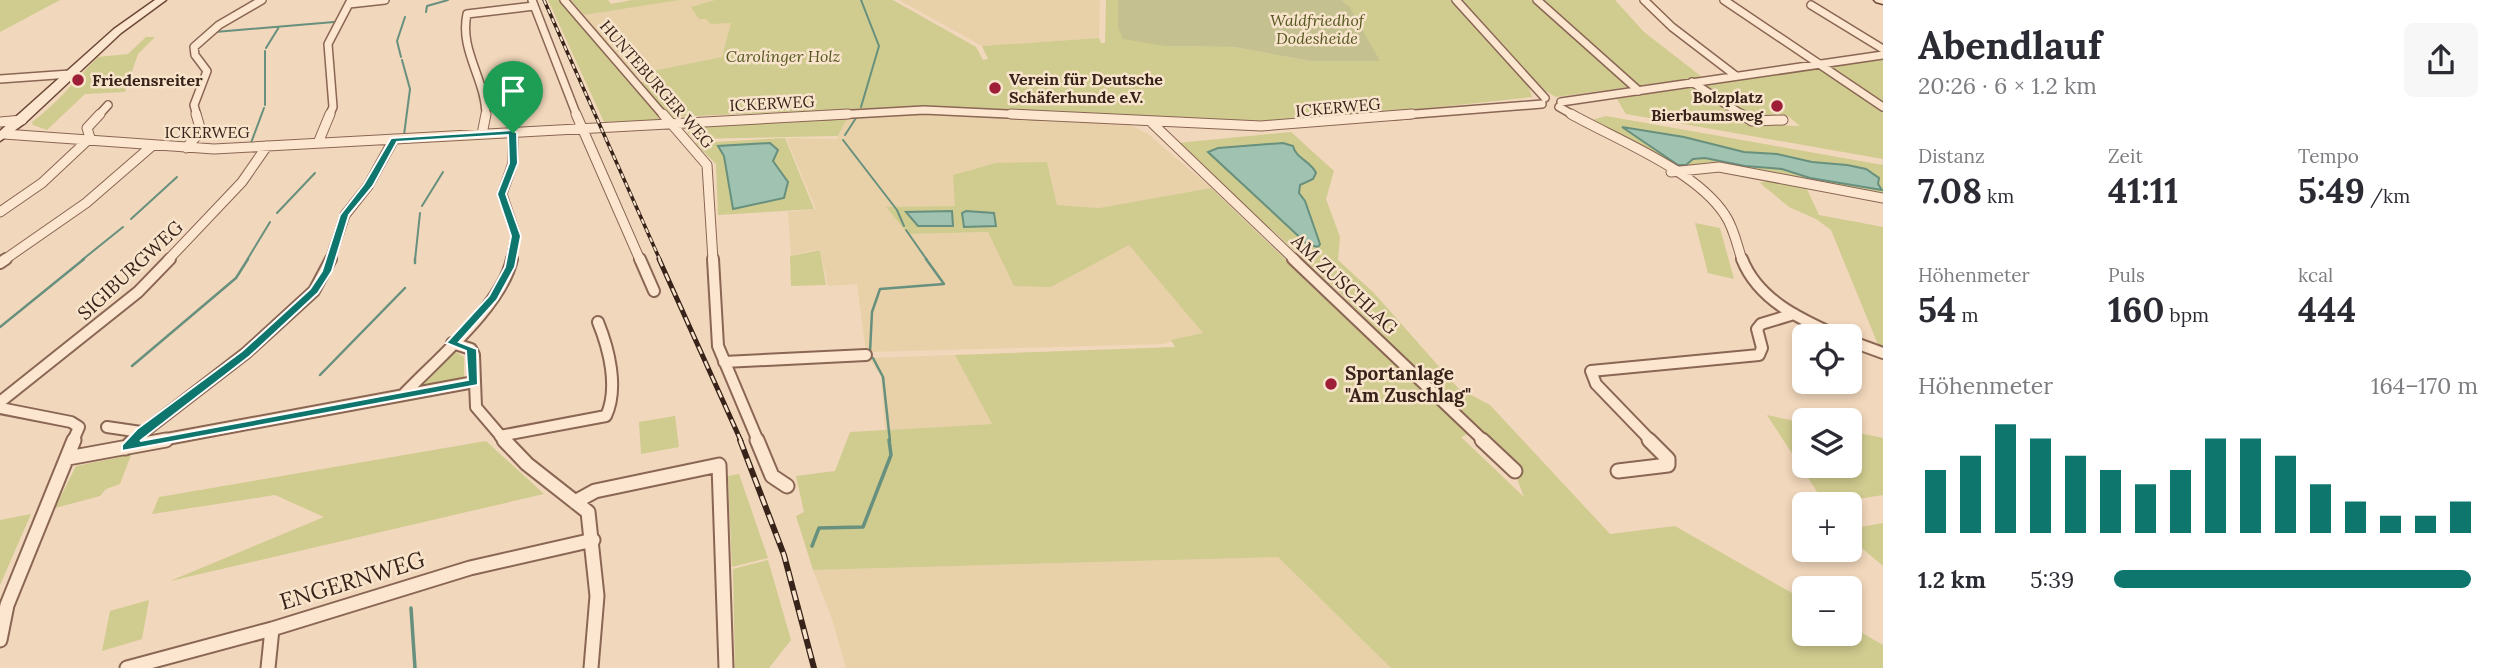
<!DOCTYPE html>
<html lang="de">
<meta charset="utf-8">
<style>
body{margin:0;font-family:Lora,serif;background:#f7f7f7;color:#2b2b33;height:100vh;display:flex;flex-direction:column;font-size:26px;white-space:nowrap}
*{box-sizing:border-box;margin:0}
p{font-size:23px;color:#7c7c81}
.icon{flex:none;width:38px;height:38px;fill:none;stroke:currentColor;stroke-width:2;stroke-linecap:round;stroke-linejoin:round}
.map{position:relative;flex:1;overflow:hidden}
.panel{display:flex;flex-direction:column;background:#fff;width:630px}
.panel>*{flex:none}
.tools{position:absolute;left:1792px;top:324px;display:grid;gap:14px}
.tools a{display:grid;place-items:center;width:70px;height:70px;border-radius:10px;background:#fff;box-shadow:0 4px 10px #0003;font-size:35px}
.pin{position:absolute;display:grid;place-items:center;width:60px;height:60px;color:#fff;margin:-72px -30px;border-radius:50% 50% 50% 0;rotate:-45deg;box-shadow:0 0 7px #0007}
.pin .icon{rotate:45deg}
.round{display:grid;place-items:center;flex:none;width:74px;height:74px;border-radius:10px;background:#f7f7f7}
.summary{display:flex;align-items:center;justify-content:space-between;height:119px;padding:0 35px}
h1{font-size:38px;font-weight:700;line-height:52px}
.stats{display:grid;grid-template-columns:repeat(3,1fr);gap:10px;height:119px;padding:7px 35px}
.stats div{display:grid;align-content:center}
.stats b{font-size:35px;font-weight:700}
.stats small{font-size:19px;font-weight:400}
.stats p{font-size:19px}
.chart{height:196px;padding:14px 35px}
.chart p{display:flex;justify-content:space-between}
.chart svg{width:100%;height:126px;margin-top:7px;stroke:#0f766e;stroke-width:6}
ul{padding:0 35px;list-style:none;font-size:23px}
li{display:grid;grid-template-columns:112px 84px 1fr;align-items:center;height:52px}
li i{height:18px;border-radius:9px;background:#0f766e}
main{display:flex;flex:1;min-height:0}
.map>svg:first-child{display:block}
.farmland{fill:#e8d1a8}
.green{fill:#d0cb8f}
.cemetery{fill:#c4c08f}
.water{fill:#a0c2b1;stroke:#67907e;stroke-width:2}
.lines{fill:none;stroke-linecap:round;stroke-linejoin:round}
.stream-far2{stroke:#67907e;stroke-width:2}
.stream-far1{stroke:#67907e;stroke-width:2.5}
.stream{stroke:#67907e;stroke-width:3.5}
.street-far3-casing{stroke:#8a6654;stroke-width:10}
.street-far2-casing{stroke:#8a6654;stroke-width:11}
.street-far1-casing{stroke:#8a6654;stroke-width:14}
.street-casing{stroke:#8a6654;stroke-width:17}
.secondary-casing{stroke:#6c4737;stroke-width:3}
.street-far3{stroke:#fce6cf;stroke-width:7}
.street-far2{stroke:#fce6cf;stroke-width:9}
.street-far1{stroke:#fce6cf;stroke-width:10}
.street{stroke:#fce6cf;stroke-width:13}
.secondary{fill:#fce6cf;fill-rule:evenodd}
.rail-far2-casing{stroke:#38231a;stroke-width:3.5}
.rail-far1-casing{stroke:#38231a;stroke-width:5}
.rail-casing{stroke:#38231a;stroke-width:6}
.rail-far2{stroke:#f8e3cb;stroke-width:2;stroke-dasharray:5;stroke-linecap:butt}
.rail-far1{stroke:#f8e3cb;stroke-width:2.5;stroke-dasharray:8;stroke-linecap:butt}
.rail{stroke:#f8e3cb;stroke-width:3.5;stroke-dasharray:10;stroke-linecap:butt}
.route{fill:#0f766e;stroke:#fff;stroke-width:2;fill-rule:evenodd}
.poi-dot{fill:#9e1e38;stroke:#f8e3cb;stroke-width:2.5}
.labels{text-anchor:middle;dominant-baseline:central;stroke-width:5;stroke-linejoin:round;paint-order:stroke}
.far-park-label{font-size:16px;font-style:italic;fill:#53561f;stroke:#f8e3cb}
.far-poi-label{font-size:16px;font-weight:bold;fill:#38231a;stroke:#f8e3cb;text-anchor:start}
.far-street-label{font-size:16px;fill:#38231a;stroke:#f8e3cb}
.street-label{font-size:19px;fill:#38231a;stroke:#f8e3cb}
.poi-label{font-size:19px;font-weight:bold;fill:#38231a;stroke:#f8e3cb;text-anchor:start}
.near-street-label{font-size:23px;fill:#38231a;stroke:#f8e3cb}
</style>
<main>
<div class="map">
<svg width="1883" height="668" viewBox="0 0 1883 668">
<rect width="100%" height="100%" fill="#f1d7bb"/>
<!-- farmland -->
<path class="farmland" d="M680,0h35l-23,7 14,12 26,4 -10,34 -90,18 -48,-60z
M899,0h201l-1,38 -117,8z
M926,113l204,12 18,9 63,54 -112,20 -42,-3 -10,-43 -92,44 -68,2 21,26 80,-2 63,55 78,-43 75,89 -41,11 -297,8 -9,-68 -29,2 -8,-37 -29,6 -3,-43 28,-3 -30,-71 51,1 11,-22z
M955,355l37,69 -107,6 -4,-54 -12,-18z
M1278,557l113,111h-545l-14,-49 -19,-49z"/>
<!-- green -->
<path class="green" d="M0,0h60l-60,32z
M548,0h11l101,118 -2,2 -54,2z
M571,0h37l3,4 21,-4h48l-96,15z
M715,0h178l83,47 7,13 5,-1 -6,-13 117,-8 2,5h4l1,-43h12v26l47,20 69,1 76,14 39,-55 -8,-6h111l76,85 4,12 -235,25h-91l-280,-16 -255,11 -33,-34 15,-4 -6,-7 75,-15 9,-34 -20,1 -5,-5h-7l-8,-12z
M1462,0h153l29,32 58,45 -146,20 -12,-7z
M146,37h9l-17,17 -13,38 -40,2 -38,36 -14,-5 -1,-3c26,-19 43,-42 66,-65l30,-3z
M1883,59v42l-54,-36z
M1817,67l66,46v46l-257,-45 -9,-15 75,-12 54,37 54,2 -12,-10 -37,2 -4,-5 -47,-28z
M1606,116l277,49v30l-78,-10 14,30 64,12v122l-4,-2 -48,-117 -15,-11 -27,-12 -29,-24 9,-3 -1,-6 -89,-5 -87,-49z
M848,117l-10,19 -145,3 -12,-15z
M1291,132l43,39 -8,28 14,38 -2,23 36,33 84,95 32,17 120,129 65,-8 129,74v34h46v-8l33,19v23h-492l-113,-111 -465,13 -17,-54 8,-4 -8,-36 39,-5 15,-39 142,-8 -37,-69 220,-8 -4,-7 32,-7 -74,-88 -78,42 -37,-1 -26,-54 -80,2 -22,-27 69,-1 -2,-31 43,-12 51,-1 10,43 42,3 112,-20 257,246 -7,3 63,60 -13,-34 -172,-171 -161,-149z
M785,138l29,71 -96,6 -2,-51 -21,-21z
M1695,223l25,5 14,51 -26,-6z
M820,250l6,35 -35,1 -1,-30z
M451,349l13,8v22l-45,8 -3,-4z
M1767,415l37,8v43h46v-35l33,7v57l-58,9z
M675,416l4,31 -38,7 -2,-32z
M486,441l58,53 -374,87 154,-64 -49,-22 -123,19 7,-17z
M131,455l-11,29 -14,5 -6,7 -45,12 21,-42z
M739,474l29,84 -36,9 -4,-91z
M31,514l-31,71v-65z
M1883,523v43l-33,-28v-9z
M768,560l23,80 -22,28h-34l-2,-99z
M149,600l-7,39 -40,12 8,-40z"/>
<!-- cemetery -->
<path class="cemetery" d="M1118,0h223l8,6 31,55h-70l-76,-14 -69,-1 -42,-7 -5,-12z"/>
<!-- water -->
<path class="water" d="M1622,127l62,10 60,15 33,2 35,8 35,3 19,4 13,9 -1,6 4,6 -72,-12 -28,-9 -37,-3 -40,-8 -12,1 -7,6h-8z
M770,143l8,7 -5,11 15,21 -4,16 -51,11 -9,-53 -6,-10z
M1283,143l10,3c3,13 18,15 23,27l-3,6 -13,6 -1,8 6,8 15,43 -2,3 -11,-3 -99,-92 10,-4z
M952,211l1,15h-35l-12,-14z
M966,211l28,2 2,13 -32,1 -2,-14z"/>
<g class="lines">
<!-- stream-far2 -->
<path class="stream-far2" d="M861,0l18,46 -18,61
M426,12l1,-6 21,-6
M215,32l119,-10
M266,48l13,-21
M265,51v54
M401,57l-4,-16 8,-24
M402,60l8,29 -6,46
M845,135l11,-17
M843,140l54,70 7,16
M251,143l13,-35
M422,206l21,-34
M277,213l38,-40
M131,219l46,-42
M906,230l21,30
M82,260l41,-33
M247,260l23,-38
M415,260l5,-47"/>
<!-- stream-far1 -->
<path class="stream-far1" d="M415,263v-4
M0,327l84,-68
M870,352l2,-40 8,-23 64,-5 -18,-25
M873,358l10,19 7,64
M132,366l104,-88 12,-19
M320,375l85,-87"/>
<!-- stream -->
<path class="stream" d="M812,546l7,-18 44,-1 28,-72 -2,-15
M411,608l4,60"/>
<defs>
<path id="street-far3" d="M532,0l45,116
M564,0l100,116
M1456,0l89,98
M1537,0l102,91
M1644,0l28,27 64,49
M1724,0l159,107
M349,4l36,-4
M1811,5l72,44
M0,79l70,-5
M1692,82l52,34
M1561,102l322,-47
M1559,107l16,9
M98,116l10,-11
M197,116l-3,-11 13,-34 -12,-16 -1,-8 25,-22 43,-25
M329,116l4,-9 -5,-63 23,-44
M486,116c0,-37 -27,-65 -19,-102l67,-8
M817,116l107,-6 124,6
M1390,116l152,-12"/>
<path id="street-far2" d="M576,114l64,146
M663,114l44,51 6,95
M1011,114l250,12 151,-12
M1571,114c46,26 125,56 154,101 9,13 12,30 17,45
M1741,114l11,7 31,-1
M0,122l22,-2
M1151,122l144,138
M4,134l210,15 634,-35
M482,134l4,-20
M318,143l12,-29
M186,148l15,-17 -5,-17
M1671,172l48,-5 164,31
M0,212l42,-29 48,-45 -3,-10 13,-14
M4,260l82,-57 67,-58
M168,260l74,-78 25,-36
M330,260l15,-45 23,-29 26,-47
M511,260l5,-24 -14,-42 11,-31v-30"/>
<path id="street-far1" d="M640,259l14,32
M713,259l5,87 40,95
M1293,259l191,182
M1742,259c16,41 58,60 96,77
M0,263l6,-4
M1850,341l33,12
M452,343l19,6 3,6 2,52 29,34
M724,362l142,-7
M403,395c33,-35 99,-89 109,-136
M0,402l138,-110 32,-33
M0,408l71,14 8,5 -6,14
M107,427l34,5
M500,436l106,-20c13,-28 3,-67 -8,-94
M132,441l114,-88 68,-62 17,-32
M156,441l318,-59
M1651,441l-55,-57 -5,-13 168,-16 3,-7 -5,-19 4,-5 33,-10"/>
<path id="street" d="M504,440l23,24 61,48 9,84 -6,72
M757,440l15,36 15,10
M1482,440l33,31
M126,448l8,-8
M68,458l98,-18
M1618,471l50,-6v-6l-19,-19
M575,502l20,-11 124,-26 7,203
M0,640l7,-35 67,-165
M127,668l145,-39 198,-61 123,-28
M268,668l4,-39"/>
<path id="secondary" d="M155,0h11l-45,33 -96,90 -25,18v-10l114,-102z
M1874,0h9v4l-7,-2z"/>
</defs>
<!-- street-far3 casing -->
<use href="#street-far3" class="street-far3-casing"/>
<!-- street-far2 casing -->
<use href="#street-far2" class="street-far2-casing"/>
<!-- street-far1 casing -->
<use href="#street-far1" class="street-far1-casing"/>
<!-- street casing -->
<use href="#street" class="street-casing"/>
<!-- secondary casing -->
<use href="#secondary" class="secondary-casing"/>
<!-- street-far3 -->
<use href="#street-far3" class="street-far3"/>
<!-- street-far2 -->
<use href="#street-far2" class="street-far2"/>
<!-- street-far1 -->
<use href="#street-far1" class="street-far1"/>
<!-- street -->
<use href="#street" class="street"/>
<!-- secondary -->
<use href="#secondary" class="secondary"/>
<defs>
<path id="rail-far2" d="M544,0l116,260"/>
<path id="rail-far1" d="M659,259l82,182"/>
<path id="rail" d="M740,440l44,115 30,113"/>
</defs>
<!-- rail-far2 casing -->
<use href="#rail-far2" class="rail-far2-casing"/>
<!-- rail-far1 casing -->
<use href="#rail-far1" class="rail-far1-casing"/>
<!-- rail casing -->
<use href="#rail" class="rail-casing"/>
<!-- rail-far2 -->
<use href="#rail-far2" class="rail-far2"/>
<!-- rail-far1 -->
<use href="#rail-far1" class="rail-far1"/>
<!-- rail -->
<use href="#rail" class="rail"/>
</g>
<!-- route -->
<path class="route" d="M513,130l4,3 1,30 -12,31 15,42 -6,31 -18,33 -38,42 18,7 1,36 -356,66v-6l15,-16 105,-78 68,-62 12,-18 18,-56 24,-31 27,-46zM508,135l1,28 -12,31 14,42 -6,31 -16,29 -43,47 20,8 2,29 -328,61 110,-85 68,-63 14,-22 17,-56 24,-29 24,-44z"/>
<!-- markers -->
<g class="poi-dot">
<circle cx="78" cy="80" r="7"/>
<circle cx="995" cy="88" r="7"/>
<circle cx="1777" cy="106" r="7"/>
<circle cx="1331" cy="384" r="7"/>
</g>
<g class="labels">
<!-- far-park labels -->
<g class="far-park-label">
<text x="1317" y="20">Waldfriedhof<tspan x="1317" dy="18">Dodesheide</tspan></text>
<text x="783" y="56">Carolinger Holz</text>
</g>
<!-- far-poi labels -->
<g class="far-poi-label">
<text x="1009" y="79">Verein für Deutsche<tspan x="1009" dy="18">Schäferhunde e.V.</tspan></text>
<text x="92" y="80">Friedensreiter</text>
<text x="1763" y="97" text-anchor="end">Bolzplatz<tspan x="1763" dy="18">Bierbaumsweg</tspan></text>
</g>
<!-- far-street labels -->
<g class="far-street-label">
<text transform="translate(657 84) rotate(49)">HUNTEBURGER WEG</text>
<text transform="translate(772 103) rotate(-3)">ICKERWEG</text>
<text transform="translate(1338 107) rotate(-5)">ICKERWEG</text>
<text x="207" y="132">ICKERWEG</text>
</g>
<!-- street labels -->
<g class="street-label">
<text transform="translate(130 270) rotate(-43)">SIGIBURGWEG</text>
<text transform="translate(1345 284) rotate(43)">AM ZUSCHLAG</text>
</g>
<!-- poi labels -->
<g class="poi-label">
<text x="1345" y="373">Sportanlage<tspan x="1345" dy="22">"Am Zuschlag"</tspan></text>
</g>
<!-- near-street labels -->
<g class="near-street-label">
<text transform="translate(352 580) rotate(-17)">ENGERNWEG</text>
</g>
</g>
</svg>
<div class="tools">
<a><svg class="icon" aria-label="locate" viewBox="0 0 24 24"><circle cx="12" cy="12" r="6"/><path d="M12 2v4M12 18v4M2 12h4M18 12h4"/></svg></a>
<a><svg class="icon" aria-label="layers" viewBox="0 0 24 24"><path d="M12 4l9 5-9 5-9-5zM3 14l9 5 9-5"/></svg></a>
<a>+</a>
<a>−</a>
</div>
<div class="pin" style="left:513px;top:133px;background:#1e9e55"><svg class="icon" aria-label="arrive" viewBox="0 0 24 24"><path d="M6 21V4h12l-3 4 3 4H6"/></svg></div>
</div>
<section class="panel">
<div class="summary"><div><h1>Abendlauf</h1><p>20:26 · 6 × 1.2 km</p></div><a class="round"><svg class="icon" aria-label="share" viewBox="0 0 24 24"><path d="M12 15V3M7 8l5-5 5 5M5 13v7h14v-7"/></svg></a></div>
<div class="stats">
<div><p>Distanz</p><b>7.08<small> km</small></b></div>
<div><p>Zeit</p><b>41:11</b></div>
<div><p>Tempo</p><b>5:49<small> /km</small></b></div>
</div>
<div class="stats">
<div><p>Höhenmeter</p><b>54<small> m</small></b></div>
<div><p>Puls</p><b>160<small> bpm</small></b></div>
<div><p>kcal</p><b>444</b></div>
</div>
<div class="chart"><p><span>Höhenmeter</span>164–170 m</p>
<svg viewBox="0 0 160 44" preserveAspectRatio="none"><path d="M5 44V22M15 44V17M25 44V6M35 44V11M45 44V17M55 44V22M65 44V27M75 44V22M85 44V11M95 44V11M105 44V17M115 44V27M125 44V33M135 44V38M145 44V38M155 44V33"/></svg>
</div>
<ul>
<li><b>1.2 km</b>5:39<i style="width:98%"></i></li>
</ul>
</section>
</main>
